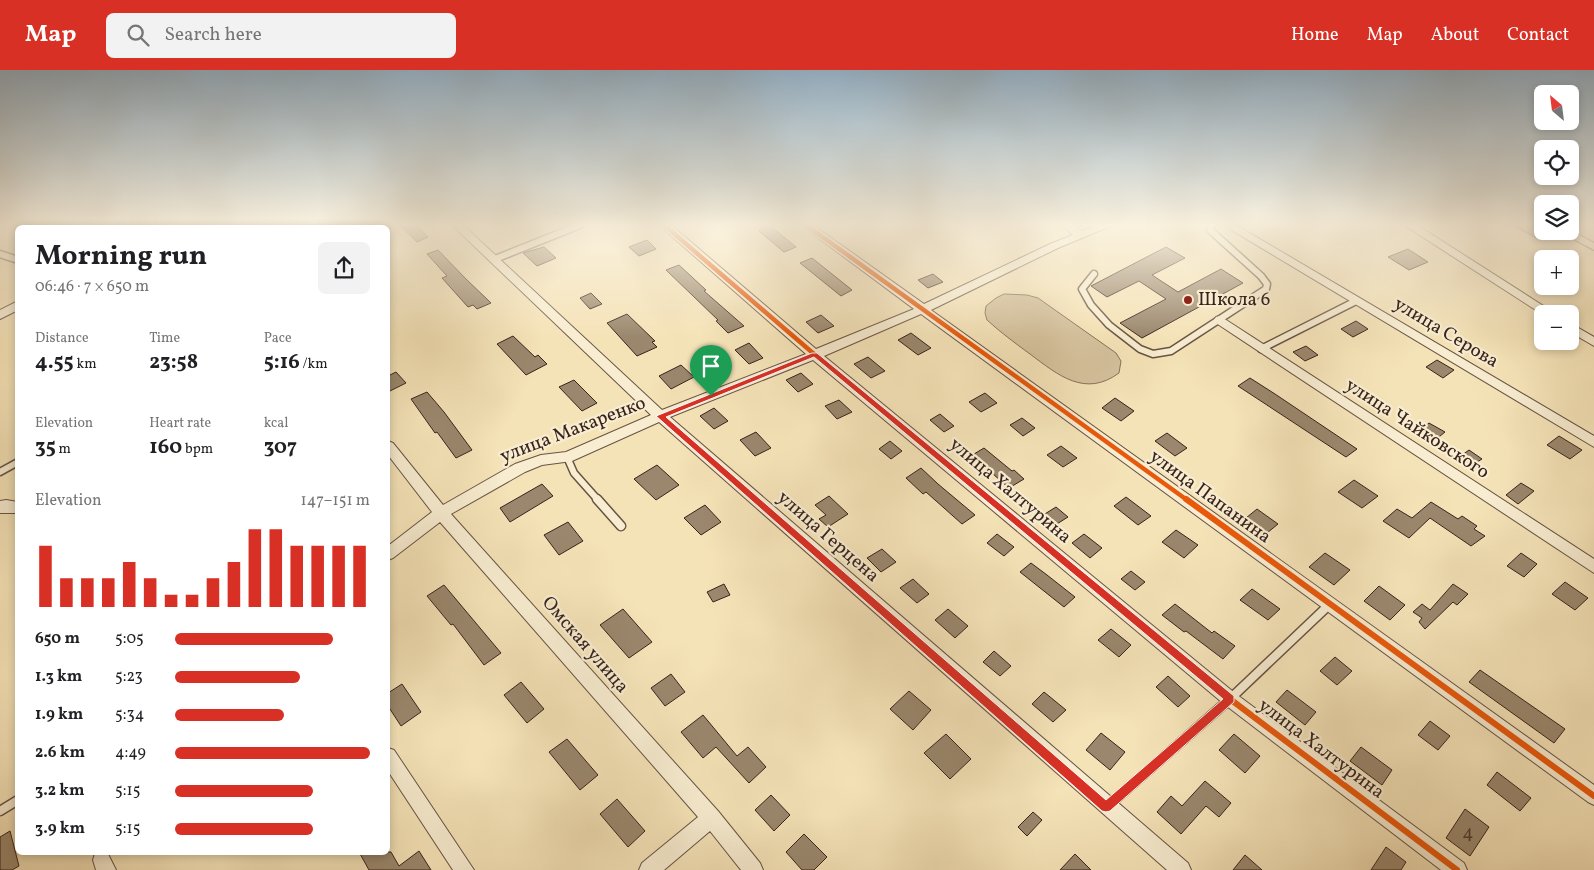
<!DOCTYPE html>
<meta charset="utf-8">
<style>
body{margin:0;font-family:Vollkorn,serif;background:#f2f2f2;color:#202124;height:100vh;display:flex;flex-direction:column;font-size:19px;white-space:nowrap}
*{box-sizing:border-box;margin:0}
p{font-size:16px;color:#757577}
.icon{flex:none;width:28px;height:28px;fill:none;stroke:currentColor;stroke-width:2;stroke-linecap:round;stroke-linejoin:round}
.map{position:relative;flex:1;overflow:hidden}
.sheet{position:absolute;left:15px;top:155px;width:375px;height:630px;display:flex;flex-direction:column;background:#fff;border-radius:8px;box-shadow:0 2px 8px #0003}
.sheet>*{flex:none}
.needle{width:32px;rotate:332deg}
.fabs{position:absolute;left:1534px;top:15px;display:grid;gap:10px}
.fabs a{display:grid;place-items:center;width:45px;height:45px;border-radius:8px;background:#fff;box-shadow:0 2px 8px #0003;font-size:25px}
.pin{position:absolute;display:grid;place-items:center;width:42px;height:42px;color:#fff;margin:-51px -21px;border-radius:50% 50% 50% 0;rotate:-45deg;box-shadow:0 0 5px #0007}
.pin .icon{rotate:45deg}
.round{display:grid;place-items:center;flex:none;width:52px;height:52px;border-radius:8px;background:#f2f2f2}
.summary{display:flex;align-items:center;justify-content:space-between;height:85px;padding:0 20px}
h1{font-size:28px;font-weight:700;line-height:38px}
.stats{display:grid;grid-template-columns:repeat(3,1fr);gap:8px;height:85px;padding:5px 20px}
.stats div{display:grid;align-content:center}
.stats b{font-size:21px;font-weight:700}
.stats small{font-size:14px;font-weight:400}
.stats p{font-size:14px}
.chart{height:140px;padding:10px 20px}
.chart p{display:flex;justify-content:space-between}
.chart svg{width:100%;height:90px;margin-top:5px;stroke:#d93025;stroke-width:6}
ul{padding:0 20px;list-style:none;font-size:16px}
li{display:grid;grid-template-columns:80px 60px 1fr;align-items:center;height:38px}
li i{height:12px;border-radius:6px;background:#d93025}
header{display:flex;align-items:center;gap:30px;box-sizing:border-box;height:70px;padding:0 25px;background:#d93025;color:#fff}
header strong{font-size:24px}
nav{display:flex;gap:28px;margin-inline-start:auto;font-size:18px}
.search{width:350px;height:45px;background:#f2f2f2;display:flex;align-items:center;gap:12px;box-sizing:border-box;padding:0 18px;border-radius:8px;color:#757577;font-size:19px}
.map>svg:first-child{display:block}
.green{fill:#d5c29d;stroke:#86725c}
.building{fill:#9a876d;stroke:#38231c}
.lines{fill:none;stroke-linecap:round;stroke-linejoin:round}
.lane-far1-casing{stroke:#675343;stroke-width:9}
.lane-casing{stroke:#675343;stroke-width:11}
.street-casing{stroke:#675343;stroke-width:2}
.lane-far1{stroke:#f8edd1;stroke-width:6}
.lane{stroke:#f8edd1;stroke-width:8}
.street{fill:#f8edd1;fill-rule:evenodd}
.cycleway-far1-casing{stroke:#f8edd1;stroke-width:7}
.cycleway-casing{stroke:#f8edd1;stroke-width:9}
.cycleway-far1{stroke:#e8590c;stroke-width:4.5}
.cycleway{stroke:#e8590c;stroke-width:6}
.route{fill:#d93025;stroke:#fff;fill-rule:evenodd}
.poi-dot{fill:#8f2418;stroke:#f8edd1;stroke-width:2}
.labels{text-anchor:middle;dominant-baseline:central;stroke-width:4.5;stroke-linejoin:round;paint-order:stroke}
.poi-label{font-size:19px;fill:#38231c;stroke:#f8edd1;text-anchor:start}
.street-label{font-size:19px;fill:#38231c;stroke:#f8edd1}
.near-number-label{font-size:19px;fill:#503c30}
</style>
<header>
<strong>Map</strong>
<div class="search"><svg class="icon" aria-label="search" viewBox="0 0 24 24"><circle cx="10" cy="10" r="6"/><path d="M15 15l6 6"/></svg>Search here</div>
<nav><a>Home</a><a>Map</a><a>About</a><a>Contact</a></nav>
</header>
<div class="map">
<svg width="1594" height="800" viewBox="0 0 1594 800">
<rect width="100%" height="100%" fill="#f5e3b8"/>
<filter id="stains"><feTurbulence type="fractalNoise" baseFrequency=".004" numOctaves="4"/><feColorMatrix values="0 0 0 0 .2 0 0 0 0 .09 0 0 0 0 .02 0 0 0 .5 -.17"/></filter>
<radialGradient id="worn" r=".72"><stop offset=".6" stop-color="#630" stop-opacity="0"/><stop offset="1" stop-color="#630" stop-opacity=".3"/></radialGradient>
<!-- green -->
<path class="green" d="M1004,224l23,1 11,3 78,55 5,8 -2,12c-34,25 -61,2 -89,-19 -15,-11 -30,-22 -43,-34l-2,-7 1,-7 10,-8z"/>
<!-- building -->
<path class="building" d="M400,155h16l12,12 -11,5z
M763,155h6l27,22 -12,5 -25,-21z
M1512,155h30v6l15,2 -17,7z
M647,170l9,9 -17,7 -10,-9z
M544,177l12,11 -19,8 -14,-13z
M1166,177l19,11 -33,17 26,17 43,-23 22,14 -101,55 -22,-15 46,-24 -27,-18 -32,16 -16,-11z
M1408,179l20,13 -19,8 -21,-13z
M438,180l28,29 25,24 -14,6 -4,-4 -5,2 -26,-29 5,-2 -20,-22z
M812,188l40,32 -11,6 -41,-33z
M679,195l27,25 -2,1 40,35 -16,7 -12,-12 2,-1 -52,-50z
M933,204l10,8 -15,6 -10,-8z
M591,223l11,11 -12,5 -10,-11z
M627,244l28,27 -3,1 5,5 -20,9 -30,-33z
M821,245l13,11 -16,7 -12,-11z
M1356,251l12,8 -15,8 -12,-8z
M911,263l20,15 -13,7 -20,-15z
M513,266l22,21 3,-2 9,9 -21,11 -29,-31z
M749,273l14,15 -14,6 -14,-14z
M1306,276l12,9 -13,6 -12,-9z
M868,287l17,14 -14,7 -17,-14z
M1437,290l17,10 -11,8 -17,-11z
M681,295l13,12 -23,12 -12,-13z
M396,302l10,11 -18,9v-16z
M801,303l12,11 -15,8 -12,-12z
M1250,308l25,16 82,55 -11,8 -108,-71z
M574,310l23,23 -15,8 -23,-24z
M427,322l17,20 28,38 -16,8 -19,-26 -2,1 -24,-34z
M985,323l12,10 -16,9 -12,-10z
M1115,328l19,13 -13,10 -19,-13z
M839,330l13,12 -15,7 -12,-13z
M714,338l14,13 -14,8 -14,-13z
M940,344l14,12 -10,6 -14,-12z
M1022,348l13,10 -12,8 -13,-11z
M1429,353l16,9 -11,9 -16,-9z
M756,362l15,16 -16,8 -15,-16z
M1167,363l20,15 -12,8 -20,-15z
M1559,366l23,14 -12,9 -23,-14z
M890,371l12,10 -11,8 -12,-10z
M1061,376l16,12 -14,9 -16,-12z
M984,378l28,23 2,-1 10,9 -15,9 -24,-21 -2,2 -14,-12z
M1469,380l13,9 -11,7 -13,-8z
M657,395l22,20 -23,15 -22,-21z
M921,398l17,16 37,31 -13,9 -36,-32 -3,2 -17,-16z
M1354,410l24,16 -16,12 -24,-16z
M1521,413l13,8 -16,13 -12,-9z
M542,414l11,12 -43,26 -10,-14z
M829,426l19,18 -20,13 -9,-8 7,-4 -11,-10z
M1126,427l25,19 -13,9 -24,-19z
M1431,432l27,17 4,-3 15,10 -3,3 11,7 -14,10 -41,-28 -21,20 -26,-17 14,-12 15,9z
M705,435l16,17 -20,13 -17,-17z
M1056,437l12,10 -16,10 -12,-10z
M1257,439l21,15 -11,9 -21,-15z
M568,452l15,19 -24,14 -15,-20z
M1176,460l22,15 -14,13 -22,-16z
M997,464l17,13 -10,9 -17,-13z
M1084,464l18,14 -12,10 -18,-15z
M882,479l14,13 -15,10 -14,-14z
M1325,483l25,17 -16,15 -25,-18z
M1521,483l16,11 -13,13 -17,-11z
M1031,493l16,12 28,22 -11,10 -44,-35z
M1131,501l14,11 -10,8 -14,-11z
M913,509l16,15 -12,9 -17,-15z
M1565,512l23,16 -13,12 -23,-16z
M724,514l6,11 -17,7 -6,-10z
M1453,514l15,10 -11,11 -4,-3 -28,27 -6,-7 3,-4 -9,-6 9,-8 8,6z
M444,515l57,68 -17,12 -31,-41 -2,1 -24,-29z
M1379,516l26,19 -15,15 -26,-19z
M1252,519l28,20 -12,11 -28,-20z
M1175,534l37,29 2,-2 21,15 -12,13 -37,-28 -2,1 -22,-17z
M623,539l29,33 -23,16 -29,-33z
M948,539l20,17 -13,12 -20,-18z
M1111,559l20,16 -12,12 -21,-17z
M994,581l17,15 -11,10 -17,-14z
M1335,587l17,14 -15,14 -17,-14z
M1480,600l85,59 -11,14 -85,-61z
M671,604l14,18 -20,14 -14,-18z
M1168,606l22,20 -12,11 -22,-20z
M521,612l23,27 -17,14 -23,-28z
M402,614l19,28 -20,14 -13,-20v-13z
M1287,620l29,22 -11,13 -29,-23z
M909,621l22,19 -18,20 -23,-21z
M1044,622l22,18 -13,12 -21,-18z
M703,645l34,41 11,-9 18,20 -17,16 -33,-36 -13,11 -22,-26z
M1430,651l20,15 -12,14 -20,-15z
M1101,663l24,19 -15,18 -24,-20z
M946,664l25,25 -21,20 -26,-26z
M1234,664l26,22 -15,17 -26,-23z
M567,669l31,36 -18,15 -31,-38z
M1361,677l31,23 -10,15 -32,-24z
M1497,702l34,26 -11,13 -33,-26z
M1205,711l26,22 -12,14 -13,-11 -25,28 -24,-22 14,-16 11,10z
M771,725l19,20 -16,16 -19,-21z
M617,729l28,32 -17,16 -28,-33z
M1465,739l24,18 -19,29 -24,-18z
M1033,742l9,8 -15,16 -9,-9z
M10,761l9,35 -7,4h-12v-33z
M804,764l23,23 -13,13h-12l-16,-18z
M1386,777l20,15 -5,8h-30z
M419,781l12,19h-62l-10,-18h32l8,14z
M1075,784l16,16h-31z
M1245,785l17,15h-29z"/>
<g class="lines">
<defs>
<path id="lane-far1" d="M0,184l18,6
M495,189l85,-34
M1094,204l-12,15 9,16 18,20 31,24 13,5 18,-3 95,-62 1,-5 -6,-8 -51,-46 2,-5
M1261,279l95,-48
M567,387l7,16 24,27
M0,402l18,-10"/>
<path id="lane" d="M597,429l24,27
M1109,735l121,-106 100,-95
M0,741l18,-11"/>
<path id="street" d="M172,155h13l-2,3h-13z
M217,155h10l2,3h-11z
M452,155h11l199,185 144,-56 -147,-129h12l145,124 98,-40 -113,-84h12l111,79 126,-60 23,-9 -12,-10h12l9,6 16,-6h15l-55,23 -127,62 663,475v20l-6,-3 -667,-488 -97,42 412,338 228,169 3,7h-26l-217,-166 -411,-344 -143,57 518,446 3,7h-24l-508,-448 -87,39 -30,4 -17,7 -74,42 267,297 42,52 3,7h-22l-31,-39 -46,39h-25l3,-7 56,-46 -258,-295 -47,36 -5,2v-14l44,-34 -44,-57v-14l5,2 50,62 72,-41 26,-9 25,-3 85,-37z
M1223,155h13l358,211v11z
M1404,155h13l139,89h-14z
M1570,160l24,13v7l-36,-19z
M18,231v9l-18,9v-9z
M1220,246l374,243v14l-378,-250 -2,-3 2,-3z
M1570,253l24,14v9l-24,-14z
M6,430l12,2v11h-18v-12z
M388,678l6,2 80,120h-21l-65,-99z
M107,782l9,18h-20l-3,-10 2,-7z"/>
</defs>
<!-- lane-far1 casing -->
<use href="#lane-far1" class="lane-far1-casing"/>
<!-- lane casing -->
<use href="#lane" class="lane-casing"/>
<!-- street casing -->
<use href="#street" class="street-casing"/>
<!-- lane-far1 -->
<use href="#lane-far1" class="lane-far1"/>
<!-- lane -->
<use href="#lane" class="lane"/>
<!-- street -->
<use href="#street" class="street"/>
<defs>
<path id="cycleway-far1" d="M664,155l150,129 176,146
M806,155l381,275"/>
<path id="cycleway" d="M989,429l241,200 227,171
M1186,429l408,297"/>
</defs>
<!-- cycleway-far1 casing -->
<use href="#cycleway-far1" class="cycleway-far1-casing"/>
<!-- cycleway casing -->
<use href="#cycleway" class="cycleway-casing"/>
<!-- cycleway-far1 -->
<use href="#cycleway-far1" class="cycleway-far1"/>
<!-- cycleway -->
<use href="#cycleway" class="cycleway"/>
</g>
<!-- sky -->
<linearGradient id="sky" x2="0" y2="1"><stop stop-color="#93adc0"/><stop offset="0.58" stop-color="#faf2df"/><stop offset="1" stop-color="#faf2df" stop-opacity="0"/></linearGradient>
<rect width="1594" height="267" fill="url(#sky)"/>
<!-- route -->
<path class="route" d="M812,283h5l417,343v6l-124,109 -4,1 -4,-1 -446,-395zM814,287l409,342 -117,101 -440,-383z"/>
<!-- markers -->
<circle class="poi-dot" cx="1188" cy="230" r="5"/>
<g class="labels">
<!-- poi labels -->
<g class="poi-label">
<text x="1198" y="230">Школа 6</text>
</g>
<!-- street labels -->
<g class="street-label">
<text transform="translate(1446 263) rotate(31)">улица Серова</text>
<text transform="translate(1417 359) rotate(33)">улица Чайковского</text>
<text transform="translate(573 360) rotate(-21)">улица Макаренко</text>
<text transform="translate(1010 421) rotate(40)">улица Халтурина</text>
<text transform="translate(1210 427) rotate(36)">улица Папанина</text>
<text transform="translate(828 467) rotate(41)">улица Герцена</text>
<text transform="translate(585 575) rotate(49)">Омская улица</text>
<text transform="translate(1321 679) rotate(37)">улица Халтурина</text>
</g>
<!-- near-number labels -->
<g class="near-number-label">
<text x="1468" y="763">4</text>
</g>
</g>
<rect width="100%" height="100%" filter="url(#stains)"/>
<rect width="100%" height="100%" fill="url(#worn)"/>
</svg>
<div class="fabs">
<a><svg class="needle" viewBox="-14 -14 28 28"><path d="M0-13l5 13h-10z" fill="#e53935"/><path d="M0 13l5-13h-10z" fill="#757577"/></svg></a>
<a><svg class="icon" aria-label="locate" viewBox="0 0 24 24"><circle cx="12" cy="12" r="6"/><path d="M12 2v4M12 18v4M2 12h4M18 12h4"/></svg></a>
<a><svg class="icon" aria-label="layers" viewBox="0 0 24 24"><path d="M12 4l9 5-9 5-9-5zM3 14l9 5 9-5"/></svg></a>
<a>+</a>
<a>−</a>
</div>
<div class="pin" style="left:711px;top:326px;background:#1e9e55"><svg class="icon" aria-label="arrive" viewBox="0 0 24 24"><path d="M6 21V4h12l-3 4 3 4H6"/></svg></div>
<section class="sheet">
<div class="summary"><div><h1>Morning run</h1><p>06:46 · 7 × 650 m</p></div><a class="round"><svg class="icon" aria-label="share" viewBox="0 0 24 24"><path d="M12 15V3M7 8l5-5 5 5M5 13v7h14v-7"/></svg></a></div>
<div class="stats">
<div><p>Distance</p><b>4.55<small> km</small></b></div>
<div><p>Time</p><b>23:58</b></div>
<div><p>Pace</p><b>5:16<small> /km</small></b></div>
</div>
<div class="stats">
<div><p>Elevation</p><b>35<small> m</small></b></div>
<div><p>Heart rate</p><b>160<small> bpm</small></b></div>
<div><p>kcal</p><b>307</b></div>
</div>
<div class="chart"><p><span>Elevation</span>147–151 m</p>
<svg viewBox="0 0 160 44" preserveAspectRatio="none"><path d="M5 44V14M15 44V30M25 44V30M35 44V30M45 44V22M55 44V30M65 44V38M75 44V38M85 44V30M95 44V22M105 44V6M115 44V6M125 44V14M135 44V14M145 44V14M155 44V14"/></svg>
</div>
<ul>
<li><b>650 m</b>5:05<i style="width:81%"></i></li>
<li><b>1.3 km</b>5:23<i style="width:64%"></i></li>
<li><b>1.9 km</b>5:34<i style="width:56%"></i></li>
<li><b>2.6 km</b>4:49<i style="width:100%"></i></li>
<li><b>3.2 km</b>5:15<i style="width:71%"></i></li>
<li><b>3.9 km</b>5:15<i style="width:71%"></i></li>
</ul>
</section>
</div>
